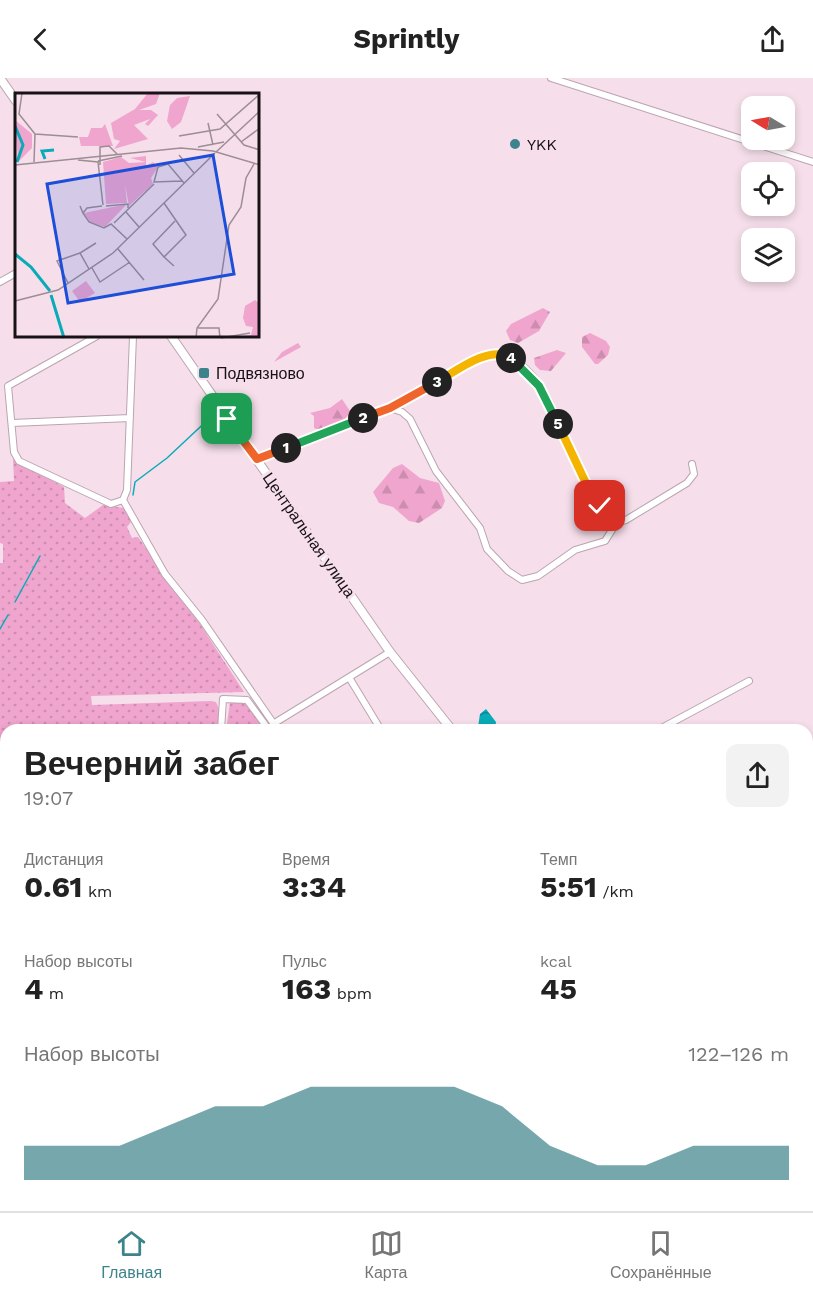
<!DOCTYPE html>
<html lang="ru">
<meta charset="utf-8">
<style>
body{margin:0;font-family:"Work Sans",sans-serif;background:#f2f2f2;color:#222;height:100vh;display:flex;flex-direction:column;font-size:22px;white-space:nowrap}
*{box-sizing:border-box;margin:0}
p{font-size:20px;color:#767676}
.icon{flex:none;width:33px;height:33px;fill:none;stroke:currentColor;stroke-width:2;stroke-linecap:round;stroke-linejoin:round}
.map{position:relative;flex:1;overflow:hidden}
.side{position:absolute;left:0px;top:646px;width:813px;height:488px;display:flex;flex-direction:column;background:#fff;border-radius:18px 18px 0 0;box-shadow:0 3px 9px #0003}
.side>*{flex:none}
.needle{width:39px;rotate:280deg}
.controls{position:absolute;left:741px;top:18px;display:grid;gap:12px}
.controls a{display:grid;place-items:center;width:54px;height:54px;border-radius:12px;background:#fff;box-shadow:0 3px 9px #0003;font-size:30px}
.pin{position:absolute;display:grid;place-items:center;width:51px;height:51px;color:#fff;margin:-26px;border-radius:12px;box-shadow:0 3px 9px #0006}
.km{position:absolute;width:30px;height:30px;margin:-15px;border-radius:50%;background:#222;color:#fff;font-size:16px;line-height:30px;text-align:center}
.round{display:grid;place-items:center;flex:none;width:63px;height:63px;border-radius:12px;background:#f2f2f2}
.overview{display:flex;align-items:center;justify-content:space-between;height:102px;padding:0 24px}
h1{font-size:33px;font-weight:700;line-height:45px}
.stats{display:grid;grid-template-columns:repeat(3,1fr);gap:9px;height:102px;padding:6px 24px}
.stats div{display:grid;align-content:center}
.stats b{font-size:30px;font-weight:700}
.stats small{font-size:16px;font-weight:400}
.stats p{font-size:16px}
.chart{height:168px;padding:12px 24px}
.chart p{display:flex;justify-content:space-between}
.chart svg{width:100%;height:108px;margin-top:6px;fill:#3c838b;opacity:.7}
header{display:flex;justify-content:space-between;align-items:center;height:78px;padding:0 24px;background:#fff;font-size:27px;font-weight:700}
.dock{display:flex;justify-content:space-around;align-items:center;height:84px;border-top:2px solid #e0e0e0;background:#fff;font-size:16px;color:#767676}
.dock a{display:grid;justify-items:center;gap:3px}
.dock .on{color:#3c838b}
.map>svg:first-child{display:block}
.grass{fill:url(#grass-dots)}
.forest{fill:url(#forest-firs)}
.water{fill:url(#water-waves)}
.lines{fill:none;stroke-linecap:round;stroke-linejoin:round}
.stream{stroke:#08abb8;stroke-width:1.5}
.minor-casing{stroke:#baa5b0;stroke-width:8}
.secondary-casing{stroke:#baa5b0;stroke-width:10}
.minor{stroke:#fff;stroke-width:6}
.secondary{stroke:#fff;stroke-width:8}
.split-1-casing{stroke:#fff;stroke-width:12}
.split-2-casing{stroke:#fff;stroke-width:12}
.split-3-casing{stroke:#fff;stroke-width:12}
.split-4-casing{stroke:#fff;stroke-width:12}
.split-5-casing{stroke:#fff;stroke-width:12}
.split-6-casing{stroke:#fff;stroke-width:12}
.split-1{stroke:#f0652b;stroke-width:8}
.split-2{stroke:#22a559;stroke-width:8}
.split-3{stroke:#f0652b;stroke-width:8}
.split-4{stroke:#f5b400;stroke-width:8}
.split-5{stroke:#22a559;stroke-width:8}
.split-6{stroke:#f5b400;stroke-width:8}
.poi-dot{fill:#3c838b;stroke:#f6dfeb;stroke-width:2}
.labels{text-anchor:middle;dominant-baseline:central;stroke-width:6;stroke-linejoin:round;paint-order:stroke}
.poi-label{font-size:16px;fill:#181115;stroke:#f6dfeb;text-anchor:start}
.street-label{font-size:16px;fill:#181115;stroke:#f6dfeb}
.inset-river{fill:none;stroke:#08abb8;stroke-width:3}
.inset-road{fill:none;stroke:#9d8d95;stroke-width:1.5}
.view{fill:#1d4ed8;fill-opacity:0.15;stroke:#1d4ed8;stroke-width:3}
.inset-edge{fill:none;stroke:#181115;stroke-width:3}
</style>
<header><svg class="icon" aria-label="back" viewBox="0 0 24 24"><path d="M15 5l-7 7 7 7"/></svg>Sprintly<svg class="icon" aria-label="share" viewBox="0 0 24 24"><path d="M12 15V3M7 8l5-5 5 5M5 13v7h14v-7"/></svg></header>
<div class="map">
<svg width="813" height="1133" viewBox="0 0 813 1133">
<defs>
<pattern id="grass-dots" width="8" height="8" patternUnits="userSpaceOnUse" patternTransform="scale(1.5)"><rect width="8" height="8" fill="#efa5cd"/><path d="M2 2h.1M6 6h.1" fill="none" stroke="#cc8daf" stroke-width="1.8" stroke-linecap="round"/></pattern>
<pattern id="forest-firs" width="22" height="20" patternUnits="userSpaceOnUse" patternTransform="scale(1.5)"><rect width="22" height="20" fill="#efa5cd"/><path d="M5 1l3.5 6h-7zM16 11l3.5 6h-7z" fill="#cc8daf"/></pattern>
<pattern id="water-waves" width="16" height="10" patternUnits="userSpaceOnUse" patternTransform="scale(1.5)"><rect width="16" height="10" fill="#08abb8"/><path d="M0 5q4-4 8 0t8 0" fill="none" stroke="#088a94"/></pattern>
</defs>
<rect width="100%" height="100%" fill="#f6dfeb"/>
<!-- grass -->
<path class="grass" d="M13,381l51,28 1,16 20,15 18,-13 21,3 7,14 -4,5 5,11 6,-1 62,87 44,68 -153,4 1,9 119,-4 5,1 3,7 -1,21h-212v97l-6,-1v-263h3v-19l-3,-1v-61l14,-1z
M246,622l21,30h-41l4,-28z"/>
<!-- forest -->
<path class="forest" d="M543,230l7,4 -11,19 -21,12 -8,-3 -4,-9 5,-7z
M590,255l16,8 4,6 -2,8 -10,9h-3l-13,-17v-10z
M298,265l3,4 -27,15 8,-10z
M557,272l9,3 -15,18 -11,-1 -5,-5 -1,-7z
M342,321l8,12c-4,12 -24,23 -36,17v-12l-4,-3 20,-5z
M402,386l18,14 19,5 6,18 -3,7 -23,15 -10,-2 -16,-14 -14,-4 -6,-11 20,-24z"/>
<!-- water -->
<path class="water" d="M486,631l10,13 -1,8h-14l-3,-3 2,-13z"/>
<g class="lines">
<!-- stream -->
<path class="stream" d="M133,417l2,-13 32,-24 46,-43
M15,524l25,-46
M0,551l8,-14
M0,1101l4,-4"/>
<defs>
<path id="minor" d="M551,0l262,84
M0,204l16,-9
M97,258l-89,50 6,66 5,9 92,43 12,-4 4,-10 6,-154
M390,330l12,4 8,7 26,52 44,57 7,21 21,22 14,9 16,-4 37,-26 30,-9 12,-19
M12,345l118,-5
M257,381l133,-51 88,-48 22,-7c66,23 63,131 117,169l9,-2 61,-37 7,-9 -2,-10
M123,422l42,74 37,46 76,110
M350,601l31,51
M273,646l117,-72
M221,652l2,-31 24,1 22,30
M658,652l91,-49
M0,758l6,1
M0,765l6,1
M0,774h6
M505,1128l2,5
M636,1133l10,-5"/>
<path id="secondary" d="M0,0l16,23
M171,258l219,316 62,78
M694,1128l2,5"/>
</defs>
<!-- minor casing -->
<use href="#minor" class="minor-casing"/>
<!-- secondary casing -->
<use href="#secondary" class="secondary-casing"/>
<!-- minor -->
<use href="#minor" class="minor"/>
<!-- secondary -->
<use href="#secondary" class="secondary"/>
</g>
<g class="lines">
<defs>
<path id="split-1" d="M227,341l30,40 29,-11"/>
<path id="split-2" d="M286,370l77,-30"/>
<path id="split-3" d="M363,340l27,-10 47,-26"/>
<path id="split-4" d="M437,304c18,-10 53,-38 74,-24"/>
<path id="split-5" d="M511,280l28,28 19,38"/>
<path id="split-6" d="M558,346l34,72 8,10"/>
</defs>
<!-- split-1 casing -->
<use href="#split-1" class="split-1-casing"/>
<!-- split-2 casing -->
<use href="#split-2" class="split-2-casing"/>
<!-- split-3 casing -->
<use href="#split-3" class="split-3-casing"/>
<!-- split-4 casing -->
<use href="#split-4" class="split-4-casing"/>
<!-- split-5 casing -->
<use href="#split-5" class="split-5-casing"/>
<!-- split-6 casing -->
<use href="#split-6" class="split-6-casing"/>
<!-- split-1 -->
<use href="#split-1" class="split-1"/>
<!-- split-2 -->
<use href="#split-2" class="split-2"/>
<!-- split-3 -->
<use href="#split-3" class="split-3"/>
<!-- split-4 -->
<use href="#split-4" class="split-4"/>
<!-- split-5 -->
<use href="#split-5" class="split-5"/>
<!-- split-6 -->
<use href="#split-6" class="split-6"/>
</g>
<!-- markers -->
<g class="poi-dot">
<circle cx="515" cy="66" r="6"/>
<rect x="198" y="289" width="12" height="12" rx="3"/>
</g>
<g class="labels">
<!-- poi labels -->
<g class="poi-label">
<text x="527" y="66">YKK</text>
<text x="216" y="295">Подвязново</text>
</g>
<!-- street labels -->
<g class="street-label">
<text transform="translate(309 457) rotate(55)">Центральная улица</text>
</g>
</g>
<!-- overview -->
<g transform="translate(15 15)">
<rect width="244" height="244" fill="#f6dfeb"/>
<path d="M131,63v10l7,-4 5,5 -7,11 2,6 -24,22 -4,-22 2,19 -21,1 -3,-42 18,-5 8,6 17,-1 -16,-4zM112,111l-22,23 -15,-5 -6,-9zM71,188l9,12 -15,9 -8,-11z" fill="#efa5cd"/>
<path d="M133,0h12l-4,11 -17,6h12l7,5 -10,11 -3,-2 5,-5 -16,6 14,14 -34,10 6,-8 -6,-2 -3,-16 24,-14zM175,3l-9,26 -9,7 -5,-8 3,-16 7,-7zM0,27l17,14v14l-14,14zM90,31l8,22h-32l-2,-9h9l3,-9h11zM240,207l4,3v34l-33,1 25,-3 2,-8 -7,-1 -3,-8 2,-12z" fill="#efa5cd"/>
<path class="inset-river" d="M0,33l8,19 -6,17M30,66l-3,-8 12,-1M0,161l16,13 19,24M36,202l13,43"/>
<path class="inset-road" d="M7,0l-3,21 16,20 43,3M202,21l27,31 16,5M193,30l5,22M164,43l41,-7 40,-35M226,49l19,-14M183,54l26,-5M201,59l44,-41M164,62l15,18M63,67l20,2 5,43M83,68l24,-5M19,69l1,-28M0,72l166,-17 32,3 47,14M85,72v-18l9,-1 8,8M167,88l-28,1 4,-15 10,-3 16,19M149,110l22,32 -22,22 10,9M65,113l3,7 4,-5 15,-2M91,113l22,-2v4M111,119l13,15M68,120l6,9 15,6 7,-4 16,15M99,130l40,-39M103,156l26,31M149,164l-11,-13 22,-23M77,175l8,14 30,-20M74,176l-9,-16 16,-10M53,190l-11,-22 23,-8M0,208l43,-11 55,-37 102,-100M183,235h21l1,10M181,245l1,-10 21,-29 11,-74 12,-18 5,-29 8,-14M206,245l29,-5"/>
<path class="view" d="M198,62l21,119 -166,29 -21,-119z"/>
<rect width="244" height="244" class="inset-edge"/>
</g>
</svg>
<div class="controls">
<a><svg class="needle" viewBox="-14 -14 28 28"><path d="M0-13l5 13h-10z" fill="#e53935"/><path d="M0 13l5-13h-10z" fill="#767676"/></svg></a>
<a><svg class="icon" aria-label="locate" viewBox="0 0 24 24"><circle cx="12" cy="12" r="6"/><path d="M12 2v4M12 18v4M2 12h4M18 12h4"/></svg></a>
<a><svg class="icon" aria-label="layers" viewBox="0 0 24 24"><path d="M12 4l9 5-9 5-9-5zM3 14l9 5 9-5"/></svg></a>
</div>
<div class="pin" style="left:227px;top:341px;background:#1e9e55"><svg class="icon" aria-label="arrive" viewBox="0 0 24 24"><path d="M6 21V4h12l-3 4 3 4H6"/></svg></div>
<div class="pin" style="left:600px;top:428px;background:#d93025"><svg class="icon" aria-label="check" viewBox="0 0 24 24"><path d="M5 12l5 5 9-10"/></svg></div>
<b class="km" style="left:286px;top:370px">1</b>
<b class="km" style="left:363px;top:340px">2</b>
<b class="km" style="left:437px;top:304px">3</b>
<b class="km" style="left:511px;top:280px">4</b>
<b class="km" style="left:558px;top:346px">5</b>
<section class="side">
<div class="overview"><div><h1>Вечерний забег</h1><p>19:07</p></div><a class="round"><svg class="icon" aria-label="share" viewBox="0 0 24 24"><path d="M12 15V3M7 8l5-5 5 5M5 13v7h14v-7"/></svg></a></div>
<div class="stats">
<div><p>Дистанция</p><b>0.61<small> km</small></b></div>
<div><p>Время</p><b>3:34</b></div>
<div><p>Темп</p><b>5:51<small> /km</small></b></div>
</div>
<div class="stats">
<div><p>Набор высоты</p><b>4<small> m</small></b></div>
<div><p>Пульс</p><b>163<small> bpm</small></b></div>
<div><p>kcal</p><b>45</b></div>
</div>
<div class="chart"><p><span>Набор высоты</span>122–126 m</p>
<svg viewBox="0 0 160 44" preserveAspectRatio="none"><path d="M0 44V30L10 30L20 30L30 22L40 14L50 14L60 6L70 6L80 6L90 6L100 14L110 30L120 38L130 38L140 30L150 30L160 30V44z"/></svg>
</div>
</section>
</div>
<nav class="dock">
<a class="on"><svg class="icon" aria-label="home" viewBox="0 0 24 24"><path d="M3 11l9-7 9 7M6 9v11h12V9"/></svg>Главная</a>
<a><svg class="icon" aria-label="map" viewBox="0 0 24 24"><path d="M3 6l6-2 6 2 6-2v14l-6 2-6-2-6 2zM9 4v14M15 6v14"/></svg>Карта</a>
<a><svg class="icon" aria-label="saved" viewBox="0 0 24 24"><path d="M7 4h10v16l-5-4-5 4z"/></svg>Сохранённые</a>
</nav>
